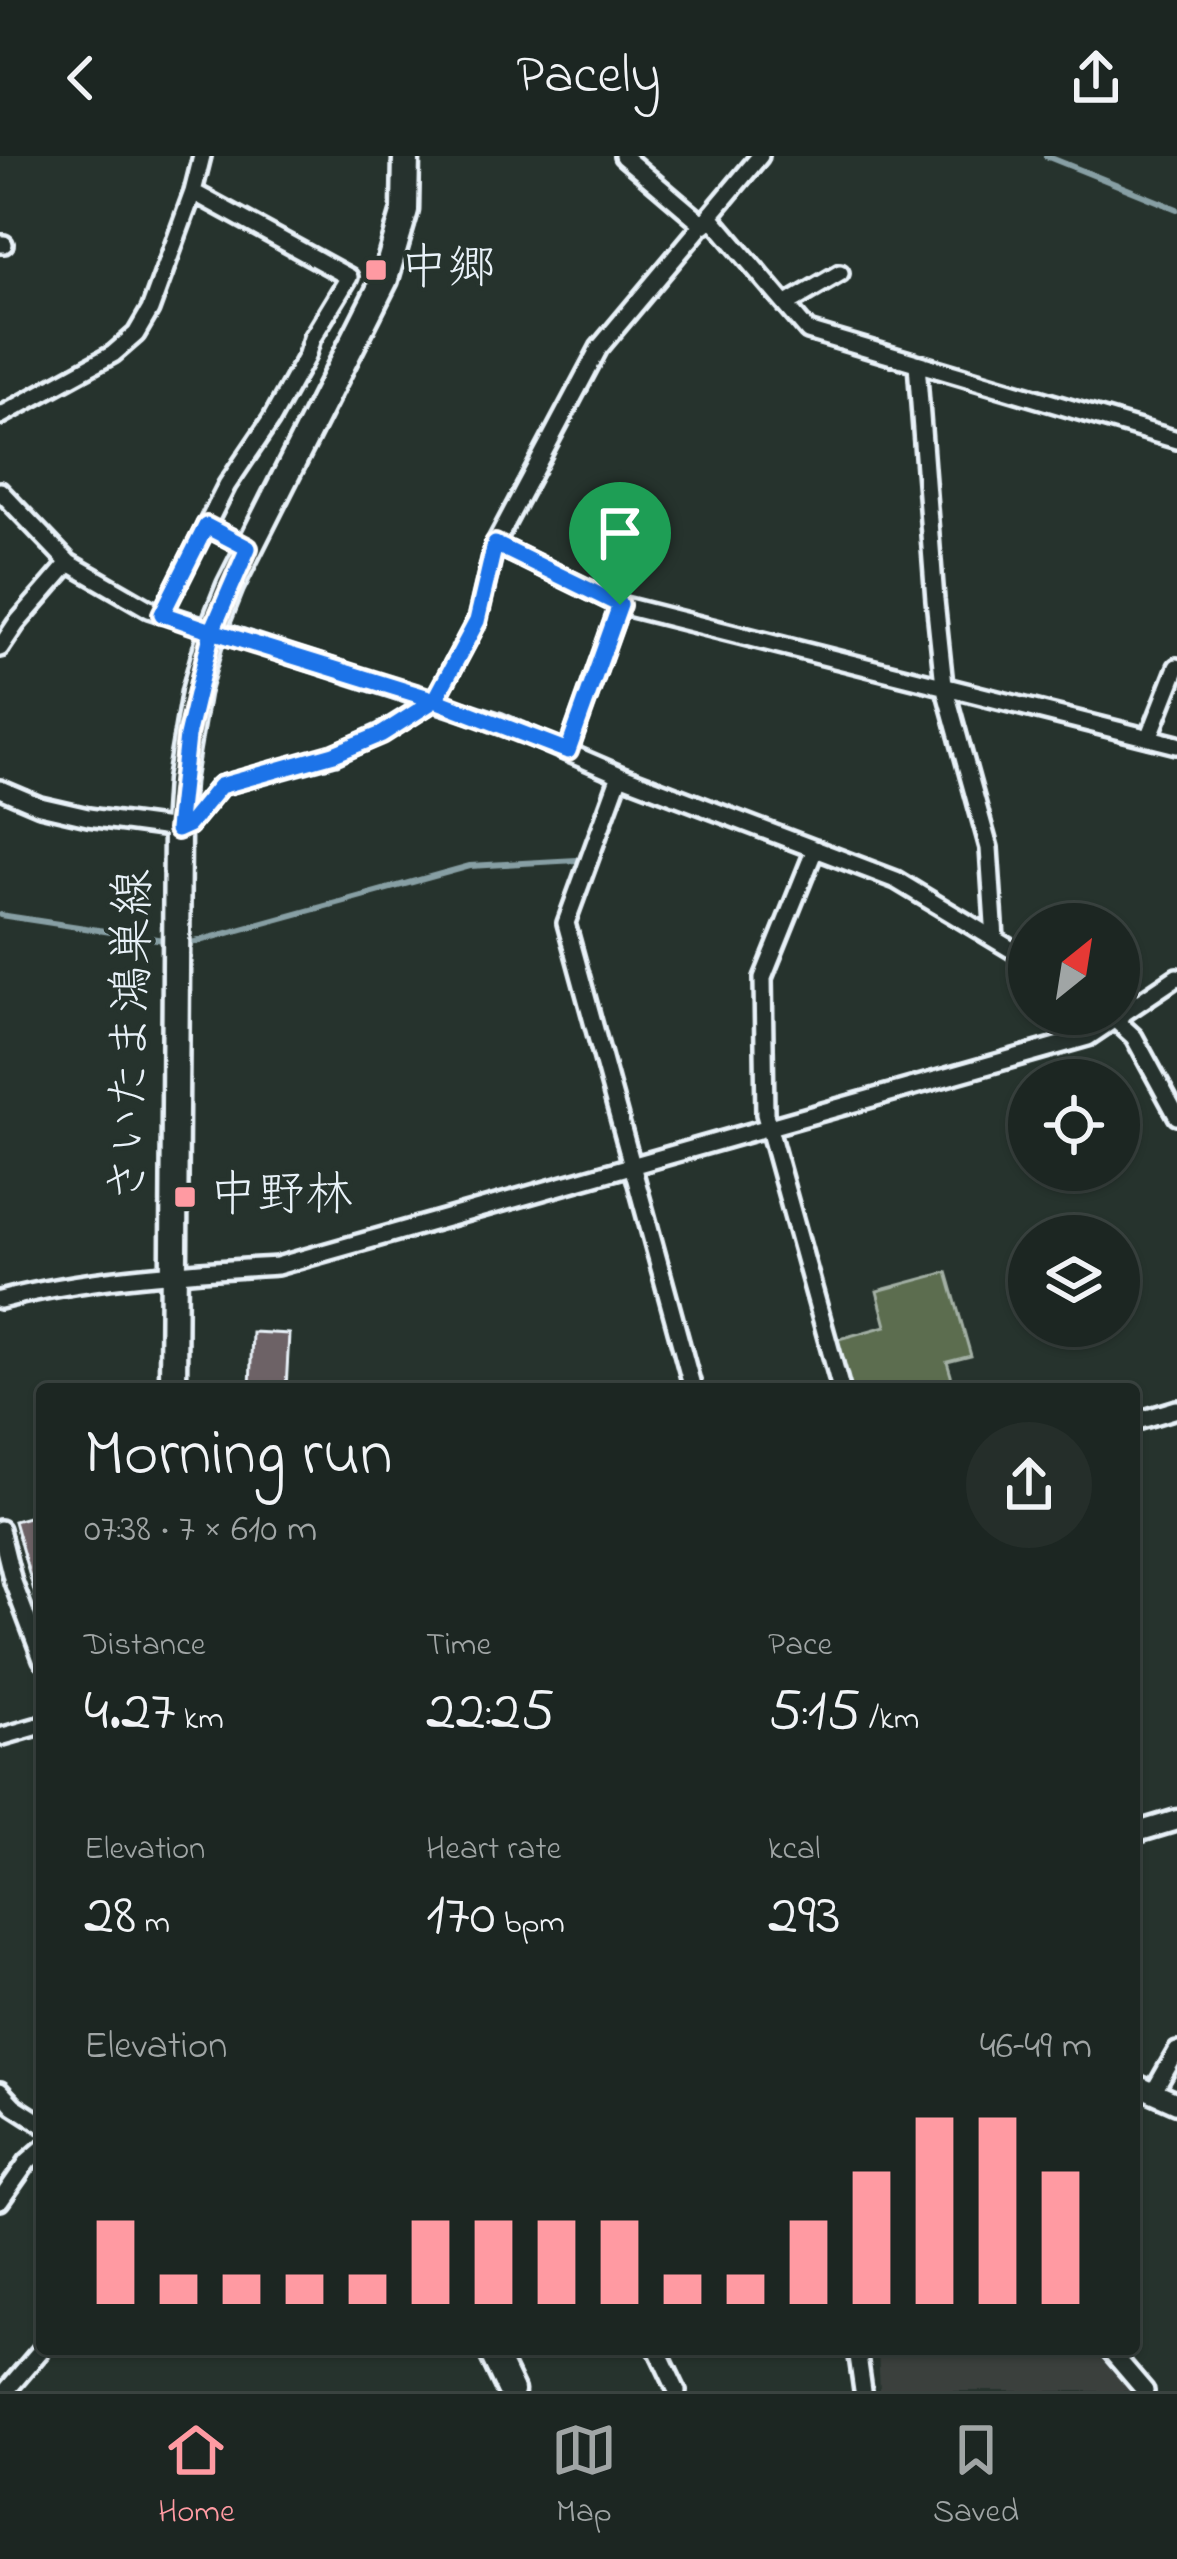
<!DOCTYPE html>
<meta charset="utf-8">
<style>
body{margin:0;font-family:"Indie Flower","Klee One",sans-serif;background:#252e2a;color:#f1f3f6;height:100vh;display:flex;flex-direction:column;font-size:45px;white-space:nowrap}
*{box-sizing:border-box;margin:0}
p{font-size:39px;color:#a0a5a5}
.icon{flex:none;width:66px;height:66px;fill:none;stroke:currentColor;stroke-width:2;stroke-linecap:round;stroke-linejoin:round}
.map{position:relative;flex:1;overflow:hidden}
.side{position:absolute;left:36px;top:1227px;width:1104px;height:972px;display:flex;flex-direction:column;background:#1c2622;border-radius:12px;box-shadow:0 3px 9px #0004,0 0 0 3px #3a4340}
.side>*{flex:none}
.needle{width:78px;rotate:30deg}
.fabs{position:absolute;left:1008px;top:747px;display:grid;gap:24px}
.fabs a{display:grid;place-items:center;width:132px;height:132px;border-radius:50%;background:#1c2622;box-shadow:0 3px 9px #0004,0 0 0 3px #3a4340;font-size:60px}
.pin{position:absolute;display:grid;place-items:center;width:102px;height:102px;color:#fff;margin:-123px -51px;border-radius:50% 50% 50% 0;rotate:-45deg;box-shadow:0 0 12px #0007}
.pin .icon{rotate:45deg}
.round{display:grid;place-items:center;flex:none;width:126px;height:126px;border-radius:63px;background:#252e2a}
.head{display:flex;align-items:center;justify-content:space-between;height:204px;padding:0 48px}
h1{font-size:66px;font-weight:600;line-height:90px}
.figures{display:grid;grid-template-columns:repeat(3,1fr);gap:18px;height:204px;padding:12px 48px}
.figures div{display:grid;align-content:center}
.figures b{font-size:60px;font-weight:600}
.figures small{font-size:33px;font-weight:400}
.figures p{font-size:33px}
.chart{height:336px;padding:24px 48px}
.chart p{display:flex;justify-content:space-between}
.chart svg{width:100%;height:216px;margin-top:12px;stroke:#ff9aa2;stroke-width:6}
header{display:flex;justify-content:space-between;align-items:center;height:156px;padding:0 48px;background:#1c2622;font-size:54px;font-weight:600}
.dock{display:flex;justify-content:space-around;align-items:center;height:168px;border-top:3px solid #3a4340;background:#1c2622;font-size:33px;color:#a0a5a5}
.dock a{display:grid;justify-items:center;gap:6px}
.dock .on{color:#ff9aa2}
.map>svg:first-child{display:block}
.built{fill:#3b413e}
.green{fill:#5b6d50;stroke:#a2afa4;stroke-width:3}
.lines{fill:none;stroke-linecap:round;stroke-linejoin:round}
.stream{stroke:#879fa4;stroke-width:6}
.building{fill:#6d6266;stroke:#e8f1f8;stroke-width:3}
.minor-casing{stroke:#e8f1f8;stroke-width:24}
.tertiary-casing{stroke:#e8f1f8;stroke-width:27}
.primary-casing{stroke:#e8f1f8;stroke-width:33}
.minor{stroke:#26332d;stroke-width:15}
.tertiary{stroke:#26332d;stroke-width:18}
.primary{stroke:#26332d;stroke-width:24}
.route-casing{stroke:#fff;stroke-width:24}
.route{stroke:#1a73e8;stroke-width:15}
.poi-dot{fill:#ff9aa2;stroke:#26332d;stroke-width:4.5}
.labels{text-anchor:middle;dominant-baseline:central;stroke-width:9;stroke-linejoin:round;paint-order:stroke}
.poi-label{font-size:48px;fill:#e8f1f8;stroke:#26332d;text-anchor:start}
.street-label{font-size:48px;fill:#e8f1f8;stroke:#26332d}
</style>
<header><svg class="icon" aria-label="back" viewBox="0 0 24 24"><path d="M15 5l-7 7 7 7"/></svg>Pacely<svg class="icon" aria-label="share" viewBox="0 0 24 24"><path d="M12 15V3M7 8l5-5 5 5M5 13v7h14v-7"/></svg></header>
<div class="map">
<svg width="1177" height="2235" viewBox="0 0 1177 2235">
<rect width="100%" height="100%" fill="#26332d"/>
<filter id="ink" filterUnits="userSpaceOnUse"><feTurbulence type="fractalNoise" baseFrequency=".00833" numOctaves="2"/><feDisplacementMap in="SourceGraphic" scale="24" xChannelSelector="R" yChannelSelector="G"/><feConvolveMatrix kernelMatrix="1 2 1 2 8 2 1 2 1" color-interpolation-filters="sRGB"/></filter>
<g filter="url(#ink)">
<!-- built -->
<path class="built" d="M878,2193h214l38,42h-250z"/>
<!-- green -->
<path class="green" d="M947,1116l24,84 -24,6 8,27h-108l-12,-49 51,-14 -9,-35z"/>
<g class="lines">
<!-- stream -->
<path class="stream" d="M1046,0l131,53
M0,759l170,26
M183,787l12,-1 275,-76 107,-6"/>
</g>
<!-- building -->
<path class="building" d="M252,1176l37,2 -3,55h-36z
M42,1357v91l-4,1 -24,-84z"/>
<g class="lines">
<defs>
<path id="minor" d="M623,0l81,69
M711,61l97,114 369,109
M0,88h4
M787,148l53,-31
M917,208l18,236 9,85 45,163 6,91
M0,260l113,-62 23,-20 14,-24 43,-118 9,-36
M0,335l69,72 80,46 351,114 120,52 276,105 133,80
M206,370l42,21
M495,388l125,61 557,140
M162,458l65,-129 44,-65 35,-63 6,-19 37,-61 -156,-85
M0,492l16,-24 53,-61
M1149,582l28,-71
M568,595l52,-146
M620,619l-54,148 127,466
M0,633l40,17 48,11 89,12 11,-4 32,-39 114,-31 48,-22 53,-33 42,-79 18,-77 104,-196 161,-192
M815,693l-52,129 2,136 76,275
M1110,859l24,22 43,79
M0,1144c90,-23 185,-28 277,-34l811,-229 89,-60
M1134,1266l43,-13
M0,1373l13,53 29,77
M0,1581l42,-12
M0,1935l14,15 28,18
M1153,1937l24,-42
M0,2045l28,-40 14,-12
M657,2193l20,42
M857,2193l6,42
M1109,2193l36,42
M6,2235l36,-42"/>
<path id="tertiary" d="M1134,1677l43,-13
M1134,1928l43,19"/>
<path id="primary" d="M173,1233l4,-560 3,-48 15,-89 17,-61 18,-45 155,-307 20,-69 1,-54
M491,2193l20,42"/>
</defs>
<!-- minor casing -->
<use href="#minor" class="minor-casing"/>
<!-- tertiary casing -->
<use href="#tertiary" class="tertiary-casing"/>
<!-- primary casing -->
<use href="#primary" class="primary-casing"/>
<!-- minor -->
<use href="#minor" class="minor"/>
<!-- tertiary -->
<use href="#tertiary" class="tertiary"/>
<!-- primary -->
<use href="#primary" class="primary"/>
</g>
</g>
<g class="lines" filter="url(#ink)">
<defs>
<path id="route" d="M620,449l-52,146 -133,-51 -223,-69 36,-83 -42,-22 -44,88 50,17 -25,105 -10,94 11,-5 32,-39 114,-32 48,-20 53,-34 42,-79 18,-77 125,61"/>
</defs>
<!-- route casing -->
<use href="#route" class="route-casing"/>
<!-- route -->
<use href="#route" class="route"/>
</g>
<!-- markers -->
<g class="poi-dot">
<rect x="364" y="102" width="24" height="24" rx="6"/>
<rect x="173" y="1029" width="24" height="24" rx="6"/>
</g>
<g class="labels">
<!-- poi labels -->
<g class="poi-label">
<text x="400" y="114">中郷</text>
<text x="209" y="1041">中野林</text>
</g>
<!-- street labels -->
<g class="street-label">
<text transform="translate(133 880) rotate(-89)">さいたま鴻巣線</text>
</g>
</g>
</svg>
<div class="fabs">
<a><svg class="needle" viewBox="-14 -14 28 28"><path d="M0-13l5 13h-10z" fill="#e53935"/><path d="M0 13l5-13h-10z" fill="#a0a5a5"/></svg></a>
<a><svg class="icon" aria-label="locate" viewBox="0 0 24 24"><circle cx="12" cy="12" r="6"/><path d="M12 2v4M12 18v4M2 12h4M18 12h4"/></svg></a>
<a><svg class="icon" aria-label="layers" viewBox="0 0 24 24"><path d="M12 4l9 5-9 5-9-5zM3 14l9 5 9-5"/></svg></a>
</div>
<div class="pin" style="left:620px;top:449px;background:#1e9e55"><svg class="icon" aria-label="arrive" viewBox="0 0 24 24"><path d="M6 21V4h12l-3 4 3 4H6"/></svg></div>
<section class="side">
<div class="head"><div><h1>Morning run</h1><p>07:38 · 7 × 610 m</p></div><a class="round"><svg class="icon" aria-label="share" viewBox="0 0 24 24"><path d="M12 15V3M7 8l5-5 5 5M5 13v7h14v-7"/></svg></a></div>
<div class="figures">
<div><p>Distance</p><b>4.27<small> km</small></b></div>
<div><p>Time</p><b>22:25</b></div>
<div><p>Pace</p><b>5:15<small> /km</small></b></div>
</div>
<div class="figures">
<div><p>Elevation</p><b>28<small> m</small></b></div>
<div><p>Heart rate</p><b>170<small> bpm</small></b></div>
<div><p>kcal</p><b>293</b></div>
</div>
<div class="chart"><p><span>Elevation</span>46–49 m</p>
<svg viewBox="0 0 160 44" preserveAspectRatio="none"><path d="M5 44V27M15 44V38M25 44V38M35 44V38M45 44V38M55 44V27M65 44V27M75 44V27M85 44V27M95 44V38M105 44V38M115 44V27M125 44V17M135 44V6M145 44V6M155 44V17"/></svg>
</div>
</section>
</div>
<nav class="dock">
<a class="on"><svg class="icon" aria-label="home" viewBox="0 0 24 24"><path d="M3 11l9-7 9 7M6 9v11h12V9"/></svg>Home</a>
<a><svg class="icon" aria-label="map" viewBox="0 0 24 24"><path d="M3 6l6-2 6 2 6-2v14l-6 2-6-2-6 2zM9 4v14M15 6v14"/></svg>Map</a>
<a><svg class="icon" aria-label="saved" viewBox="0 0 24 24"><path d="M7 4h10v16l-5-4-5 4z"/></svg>Saved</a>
</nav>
